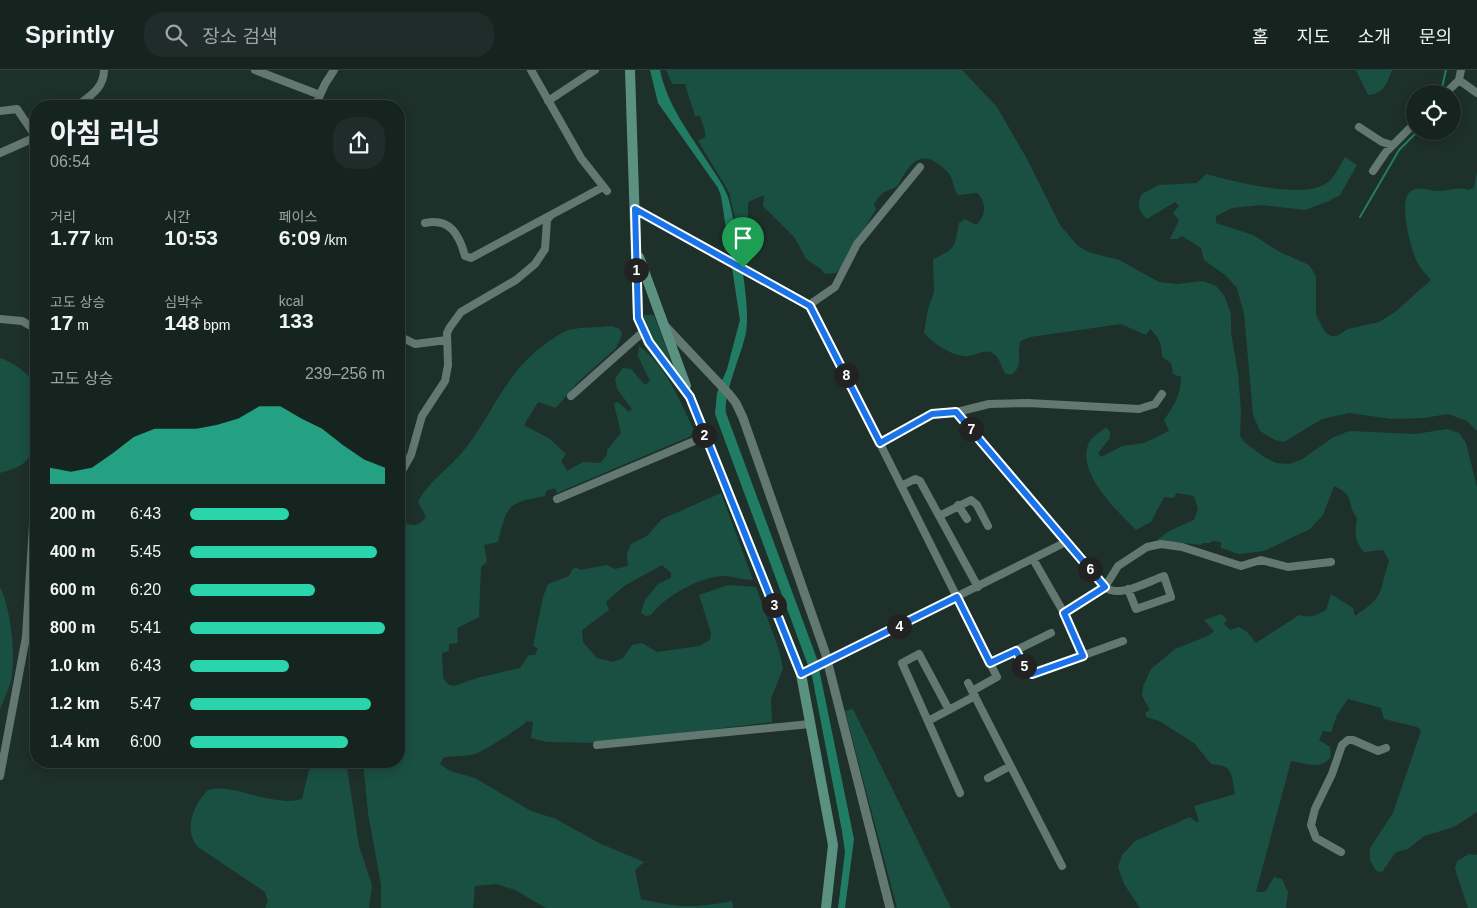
<!DOCTYPE html>
<html lang="ko">
<meta charset="utf-8">
<style>
body{margin:0;font-family:Helvetica,"Noto Sans KR",sans-serif;background:#1f2c29;color:#f1f3f6;height:100vh;display:flex;flex-direction:column;font-size:19px;white-space:nowrap}
*{box-sizing:border-box;margin:0}
p{font-size:16px;color:#9ea4a5}
.icon{flex:none;width:28px;height:28px;fill:none;stroke:currentColor;stroke-width:2;stroke-linecap:round;stroke-linejoin:round}
.map{position:relative;flex:1;overflow:hidden}
.side{position:absolute;left:30px;top:30px;width:375px;height:668px;display:flex;flex-direction:column;background:#162420;border-radius:20px;box-shadow:0 2px 12px #0003,0 0 0 1px #35413e}
.side>*{flex:none}
.tools{position:absolute;left:1406px;top:15px;display:grid;gap:10px}
.tools a{display:grid;place-items:center;width:55px;height:55px;border-radius:50%;background:#162420;box-shadow:0 2px 12px #0003,0 0 0 1px #35413e;font-size:25px}
.pin{position:absolute;display:grid;place-items:center;width:42px;height:42px;color:#fff;margin:-51px -21px;border-radius:50% 50% 50% 0;rotate:-45deg;box-shadow:0 0 5px #0007}
.pin .icon{rotate:45deg}
.km{position:absolute;width:25px;height:25px;margin:-12px;border-radius:50%;background:#222;color:#fff;font-size:14px;line-height:25px;text-align:center}
.round{display:grid;place-items:center;flex:none;width:52px;height:52px;border-radius:20px;background:#1f2c29}
.head{display:flex;align-items:center;justify-content:space-between;height:85px;padding:0 20px}
h1{font-size:28px;font-weight:700;line-height:38px}
.metrics{display:grid;grid-template-columns:repeat(3,1fr);gap:8px;height:85px;padding:5px 20px}
.metrics div{display:grid;align-content:center}
.metrics b{font-size:21px;font-weight:700}
.metrics small{font-size:14px;font-weight:400}
.metrics p{font-size:14px}
.chart{height:140px;padding:10px 20px}
.chart p{display:flex;justify-content:space-between}
.chart svg{width:100%;height:90px;margin-top:5px;fill:#2bd5ac;opacity:.7}
ul{padding:0 20px;list-style:none;font-size:16px}
li{display:grid;grid-template-columns:80px 60px 1fr;align-items:center;height:38px}
li i{height:12px;border-radius:6px;background:#2bd5ac}
header{display:flex;align-items:center;gap:30px;box-sizing:border-box;height:70px;padding:0 25px;background:#162420;border-bottom:1px solid #35413e}
header strong{font-size:24px}
nav{display:flex;gap:28px;margin-inline-start:auto;font-size:18px}
.search{width:350px;height:45px;background:#1f2c29;display:flex;align-items:center;gap:12px;box-sizing:border-box;padding:0 18px;border-radius:20px;color:#9ea4a5;font-size:19px}
.map>svg:first-child{display:block}
.green{fill:#1a5041}
.water{fill:#217c64}
.lines{fill:none;stroke-linecap:round;stroke-linejoin:round}
.stream{stroke:#217c64;stroke-width:2}
.minor{stroke:#637871;stroke-width:8}
.tertiary{stroke:#637871;stroke-width:9}
.secondary{stroke:#5b9181;stroke-width:10}
.route-casing{stroke:#fff;stroke-width:10}
.route{stroke:#1a73e8;stroke-width:6}
</style>
<header>
<strong>Sprintly</strong>
<div class="search"><svg class="icon" aria-label="search" viewBox="0 0 24 24"><circle cx="10" cy="10" r="6"/><path d="M15 15l6 6"/></svg>장소 검색</div>
<nav><a>홈</a><a>지도</a><a>소개</a><a>문의</a></nav>
</header>
<div class="map">
<svg width="1477" height="838" viewBox="0 0 1477 838">
<rect width="100%" height="100%" fill="#1e302a"/>
<!-- green -->
<path class="green" d="M666,0h296l35,37 30,52 33,66 17,20 11,7 31,8 40,22 19,2 25,-3 13,5 8,9 7,19v19l7,40 3,38 -1,25 4,6 20,15 12,6 13,1 12,-4 31,-22 17,-7 66,3 32,-5 12,4 7,10 11,44v325l-23,15 -30,9 -16,13 -12,3 -14,20 -6,-1 -6,-11v-12l23,-35 28,-82 -4,-4 -33,-8 -3,-11 -33,-9 -11,16 -6,17 -8,-1 -4,9 11,7 1,10c-12,14 -24,6 -40,4l-35,131h9l9,-15 8,2 6,13 -2,16h-146l-16,-24 -6,-17 4,-12 13,-14 55,-24 6,5 3,-1 -5,-15 41,-12c-4,-21 -1,-28 -24,-30l-17,-21 -35,-22 -13,-4 -1,-4 5,-3 -8,-14 1,-10 8,-17 24,-20 35,-14 4,-4 -10,-11 17,-6 6,5 -3,5 6,6 9,-3 8,5 9,11 43,-28c11,3 17,1 27,-5l5,-16 22,14 2,8c32,-22 23,-23 34,-55l-6,-11 -19,2c-10,-12 -9,-18 -7,-34 -11,-13 0,-22 -23,-32l-11,29 -13,14 -46,22 -25,3 -18,-6v-6l-9,-1 -2,2h-8l-1,2 -44,-5 12,-9 25,-11 4,-11 -4,-13 -17,-3 -4,5 -9,-1 -13,25 -15,8c-19,-19 -61,-59 -47,-87 3,-6 11,-11 17,-16l4,5v6l-12,15 3,4 21,-11 22,-3 25,-12 -5,-11c10,-14 17,-26 17,-43l-8,-3 -2,-11 -9,-6c0,-12 -3,-20 -12,-28l-4,6 -25,-11 -91,13 -9,4c-6,13 4,24 -10,34l-5,-1c-5,-6 -6,-16 -12,-20 -8,-6 -17,1 -26,2 -13,2 -36,-13 -44,-23l4,-24 6,-17 -1,-33c24,-10 21,-12 26,-36l6,-4 11,6c10,-8 11,-23 1,-32l-19,2c-5,-6 -4,-12 -7,-18 -3,-6 -9,-10 -14,-14 -19,-14 -32,7 -39,23 -15,8 -13,2 -24,18l2,5 -35,59 -5,5 -11,1 -4,-5 -15,-10 -11,-21 -32,-32 1,-11 -16,7v16l-10,14 -9,-40 -31,-51 7,-4v-6l-5,-15h-5l-10,-32h-13z
M1356,0h36c-5,13 -8,24 -24,25z
M1345,87l12,8 -17,30 -11,6 -24,9 -43,-5 -30,3 -16,8v7l37,12 27,17 29,13 7,11v39l9,17 6,4h6l11,-7 31,-7 16,-10 36,-32c-5,-6 -11,-12 -14,-18 -6,-13 -20,-62 -6,-71 8,-5 19,0 27,0 11,0 19,-5 30,-1l6,-2 3,-16v259l-10,-10 -19,-7 -24,4 -32,1 -43,-6 -27,6 -38,23 -9,-2 -15,-9 -7,-16 -9,-101 -7,-26 -12,-13 -21,-15 -3,-12 -19,-12 -5,3h-7l9,-19 -6,-7 6,-7 -4,-4 -28,17c-8,-7 -11,-15 -5,-25l17,-9 38,-2 9,-9c27,7 99,27 122,8 7,-5 12,-17 17,-25z
M640,245h14l19,52 -21,-27z
M611,256l9,3 2,6 -6,13 -39,35 -21,25 -18,-6 -14,23 26,14 16,15 -5,7 6,10 16,-9 17,1 7,-8v-5l14,-17 -7,-29 4,-2 11,10 3,-3 -15,-20 -2,-11 8,-10 8,1 14,16 5,-4 -12,-25 1,-10c27,19 41,56 55,84l-3,6 -134,57 -2,-5 -9,3 -1,5c-38,7 -38,9 -47,46l-14,3 3,17 -6,5 -2,50 -22,11 1,15 -9,1v7l-7,2 1,25 6,7 5,1 23,-8 43,-10 9,-13h6l3,-7 -5,-2 10,-49 5,-13 21,-8 3,-6 4,-3 4,3 27,-5 8,4 13,-3 -1,-13 4,-9 16,-8 15,-17 59,-26 32,87c-9,0 -18,-3 -27,-4 -24,-1 -61,20 -75,39l-5,1 -5,-3 4,-13 13,-16 13,-6v-5l-9,-8 -38,21 -18,16 3,8 -27,20 1,12 14,16 16,4 10,-4 9,-13 10,-2 15,9 42,-6 11,-6 1,-7 -12,-38 29,-10 28,2 23,63 4,18 -12,31 1,23 -174,21 -51,-1 -16,-4 2,-16 -6,-1c-2,4 -45,31 -52,33 -10,3 -21,1 -32,4l-3,6 10,7 25,7 56,33 25,8 43,24 45,19 -9,8 6,29c37,9 54,9 91,2l1,7h-187l-31,-18 -19,-6 -21,2 -2,22h-92v-23l-13,-72 -5,-52h36v-240c14,4 17,8 27,-4l-8,-15c12,-23 35,-36 50,-57 26,-35 37,-69 72,-97 8,-6 17,-13 26,-17 14,-5 30,-3 45,-5z
M0,288c11,3 25,13 32,22 9,13 6,67 -4,79 -7,8 -18,11 -28,14z
M0,517c11,22 16,68 11,93 -2,10 -8,20 -11,30z
M853,639l98,199h-54l-52,-197z
M306,691h40l13,85 13,39 -3,23h-104l3,-7 -3,-9 -67,-45c-15,-17 -5,-42 10,-57 26,-8 63,18 94,9l8,-33z
M1469,784l8,1v53h-9l-13,-39 2,-8z"/>
<!-- water -->
<path class="water" d="M650,0h10c7,35 30,64 49,94 7,11 16,23 20,36 7,30 22,104 17,132 -4,22 -23,62 -20,81l91,246 37,180 -9,69h-7l7,-56 -3,-21 -30,-155 -97,-262 2,-21 10,-24 13,-49 -19,-124 -3,-8 -60,-85z"/>
<g class="lines">
<!-- stream -->
<path class="stream" d="M1441,22l5,-22
M1360,147l39,-67 19,-19"/>
<!-- minor -->
<path class="minor" d="M255,0l65,25
M531,0l50,88 26,33
M1459,10l18,13
M1445,24l14,-14 2,-10
M548,31l47,-31
M77,36c13,-10 27,-18 27,-36
M315,36l10,-22 9,-14
M0,41l17,-2 19,28
M1359,57l23,15 10,3
M0,83l36,-16
M1373,101l13,-19 29,-29
M635,139l166,91 12,10 184,367 -25,14
M425,153c25,-5 34,11 40,33l6,2 78,-42
M809,235l26,-18 22,-43 63,-77
M0,249l22,2 14,8
M399,266l16,8 32,-4
M571,326l72,-64
M957,342l148,175c14,12 44,-6 59,-11l7,21 -35,12 -8,-20
M880,373l52,-29 25,-2 32,-8 39,-1 111,6 16,-5 7,-10
M399,406l12,-21 11,-39 23,-35 3,-16 -1,-32 3,-6 11,-15 55,-32 19,-16 10,-15 2,-29 4,-5 52,-28
M901,416l14,-7 5,2 58,106
M557,429l147,-62
M958,435l9,14
M939,446l32,-16 6,5 11,21
M1033,489l31,54 19,43
M1064,543l41,-26 13,-21 29,-19 14,-3 21,3 59,19 20,-6 27,7 43,-5
M1016,581l11,20 5,3 91,-33
M990,593l61,-30
M801,604l265,-132
M968,613l94,183
M949,640l-30,-56 -17,9 58,130
M928,651l47,-25
M597,675l213,-21
M0,706l26,-139 10,-161
M988,708l22,-12
M1341,782l-25,-14 -5,-13 4,-16 17,-35 10,-29 6,-5h5l25,11 8,-3"/>
<!-- tertiary -->
<path class="tertiary" d="M665,256l64,68 7,9 7,15 82,234 65,256"/>
<!-- secondary -->
<path class="secondary" d="M630,0l8,248 11,25 41,54 111,277 32,171 -7,63
M639,187l47,129"/>
</g>
<g class="lines">
<defs>
<path id="route" d="M635,139l175,97 70,137 52,-29 24,-2 149,175 -41,26 19,43 -51,18 -5,-3 -11,-20 -26,12 -33,-66 -156,77 -111,-277 -41,-55 -11,-24z"/>
</defs>
<!-- route casing -->
<use href="#route" class="route-casing"/>
<!-- route -->
<use href="#route" class="route"/>
</g>
</svg>
<div class="tools">
<a><svg class="icon" aria-label="locate" viewBox="0 0 24 24"><circle cx="12" cy="12" r="6"/><path d="M12 2v4M12 18v4M2 12h4M18 12h4"/></svg></a>
</div>
<div class="pin" style="left:743px;top:198px;background:#1e9e55"><svg class="icon" aria-label="arrive" viewBox="0 0 24 24"><path d="M6 21V4h12l-3 4 3 4H6"/></svg></div>
<b class="km" style="left:636px;top:200px">1</b>
<b class="km" style="left:704px;top:365px">2</b>
<b class="km" style="left:774px;top:535px">3</b>
<b class="km" style="left:899px;top:556px">4</b>
<b class="km" style="left:1024px;top:596px">5</b>
<b class="km" style="left:1090px;top:499px">6</b>
<b class="km" style="left:971px;top:359px">7</b>
<b class="km" style="left:846px;top:305px">8</b>
<section class="side">
<div class="head"><div><h1>아침 러닝</h1><p>06:54</p></div><a class="round"><svg class="icon" aria-label="share" viewBox="0 0 24 24"><path d="M12 15V3M7 8l5-5 5 5M5 13v7h14v-7"/></svg></a></div>
<div class="metrics">
<div><p>거리</p><b>1.77<small> km</small></b></div>
<div><p>시간</p><b>10:53</b></div>
<div><p>페이스</p><b>6:09<small> /km</small></b></div>
</div>
<div class="metrics">
<div><p>고도 상승</p><b>17<small> m</small></b></div>
<div><p>심박수</p><b>148<small> bpm</small></b></div>
<div><p>kcal</p><b>133</b></div>
</div>
<div class="chart"><p><span>고도 상승</span>239–256 m</p>
<svg viewBox="0 0 160 44" preserveAspectRatio="none"><path d="M0 44V36L10 38L20 36L30 29L40 21L50 17L60 17L70 17L80 15L90 12L100 6L110 6L120 12L130 17L140 25L150 32L160 36V44z"/></svg>
</div>
<ul>
<li><b>200 m</b>6:43<i style="width:51%"></i></li>
<li><b>400 m</b>5:45<i style="width:96%"></i></li>
<li><b>600 m</b>6:20<i style="width:64%"></i></li>
<li><b>800 m</b>5:41<i style="width:100%"></i></li>
<li><b>1.0 km</b>6:43<i style="width:51%"></i></li>
<li><b>1.2 km</b>5:47<i style="width:93%"></i></li>
<li><b>1.4 km</b>6:00<i style="width:81%"></i></li>
</ul>
</section>
</div>
